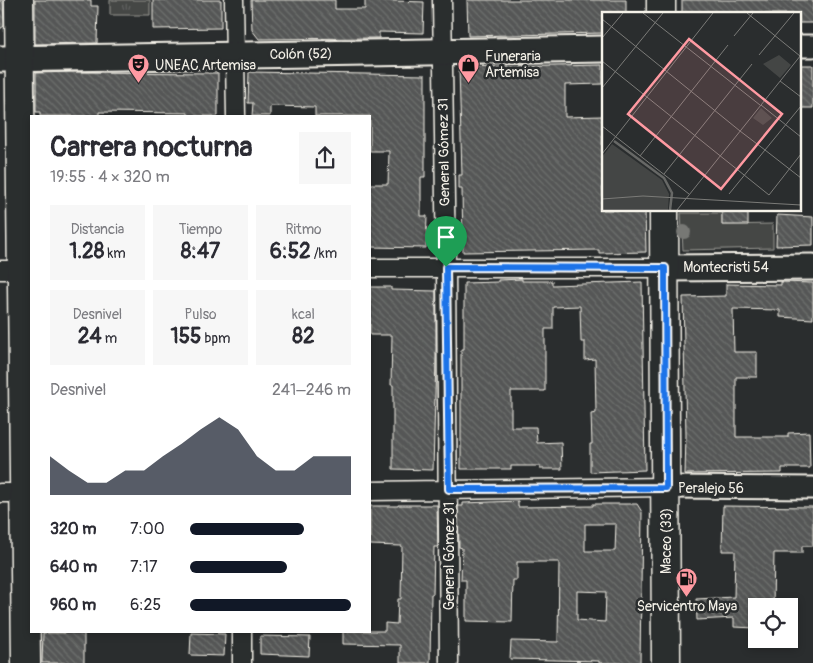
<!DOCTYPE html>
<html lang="es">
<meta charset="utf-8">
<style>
body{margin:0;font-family:Pangolin,sans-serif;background:#f7f7f7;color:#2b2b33;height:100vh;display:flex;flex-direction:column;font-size:19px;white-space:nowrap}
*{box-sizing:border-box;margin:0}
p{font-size:16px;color:#7c7c81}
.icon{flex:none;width:28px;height:28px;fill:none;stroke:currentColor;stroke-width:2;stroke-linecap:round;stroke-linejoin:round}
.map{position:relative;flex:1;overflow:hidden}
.details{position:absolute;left:30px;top:115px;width:341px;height:518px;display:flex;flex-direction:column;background:#fff;border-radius:0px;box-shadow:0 2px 8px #0003}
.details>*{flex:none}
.buttons{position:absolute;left:748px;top:598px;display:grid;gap:10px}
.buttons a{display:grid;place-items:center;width:50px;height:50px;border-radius:0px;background:#fff;box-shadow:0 2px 8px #0003;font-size:25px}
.pin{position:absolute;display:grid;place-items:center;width:42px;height:42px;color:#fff;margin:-51px -21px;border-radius:50% 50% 50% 0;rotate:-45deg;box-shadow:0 0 5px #0007}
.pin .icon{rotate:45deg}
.round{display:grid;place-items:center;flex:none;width:52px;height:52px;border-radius:0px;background:#f7f7f7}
.headline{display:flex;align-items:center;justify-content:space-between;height:85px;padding:0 20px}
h1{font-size:28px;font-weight:700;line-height:38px}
.stats{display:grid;grid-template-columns:repeat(3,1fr);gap:8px;height:85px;padding:5px 20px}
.stats div{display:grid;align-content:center;border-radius:0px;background:#f7f7f7;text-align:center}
.stats b{font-size:21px;font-weight:700}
.stats small{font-size:14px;font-weight:400}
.stats p{font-size:14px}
.chart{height:140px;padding:10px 20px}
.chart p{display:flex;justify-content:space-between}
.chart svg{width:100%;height:90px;margin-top:5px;fill:#111827;opacity:.7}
ul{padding:0 20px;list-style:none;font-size:16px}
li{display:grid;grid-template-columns:80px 60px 1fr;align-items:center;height:38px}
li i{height:12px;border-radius:6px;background:#111827}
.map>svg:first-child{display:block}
.grass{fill:url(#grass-tufts);stroke:#9c9c96}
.garden{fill:#444645;stroke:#9c9c96}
.building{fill:url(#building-back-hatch);stroke:#f4f1e8;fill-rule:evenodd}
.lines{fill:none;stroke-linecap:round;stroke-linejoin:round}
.minor-casing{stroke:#f4f1e8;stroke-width:21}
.tertiary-casing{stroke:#f4f1e8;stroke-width:25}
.secondary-casing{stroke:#f4f1e8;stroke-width:29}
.primary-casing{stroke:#f4f1e8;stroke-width:31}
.minor{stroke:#2a2d2e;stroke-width:18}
.tertiary{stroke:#2a2d2e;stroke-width:21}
.secondary{stroke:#2a2d2e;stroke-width:25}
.primary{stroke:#2a2d2e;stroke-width:28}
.tree{fill:#777875}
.route-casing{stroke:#fff;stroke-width:10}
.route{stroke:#1a73e8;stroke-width:6}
.labels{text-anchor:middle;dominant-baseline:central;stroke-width:5;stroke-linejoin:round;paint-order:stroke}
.street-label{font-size:14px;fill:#f4f1e8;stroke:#2a2d2e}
.poi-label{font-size:14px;fill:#f4f1e8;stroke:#2a2d2e;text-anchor:start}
.inset-river{fill:none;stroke:#676866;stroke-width:2.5}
.inset-road{fill:none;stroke:#7b7b78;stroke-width:1}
.view{fill:#ff9aa2;fill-opacity:0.15;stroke:#ff9aa2;stroke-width:2.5}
.inset-edge{fill:none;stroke:#f4f1e8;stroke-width:2.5}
</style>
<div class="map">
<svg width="813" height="663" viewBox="0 0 813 663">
<defs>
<pattern id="grass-tufts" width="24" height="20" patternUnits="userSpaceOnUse" patternTransform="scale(1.25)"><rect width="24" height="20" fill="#444645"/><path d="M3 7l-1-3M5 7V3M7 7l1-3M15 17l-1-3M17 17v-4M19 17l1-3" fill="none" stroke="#606160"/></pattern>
<pattern id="building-back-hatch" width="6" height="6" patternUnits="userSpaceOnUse" patternTransform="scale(1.25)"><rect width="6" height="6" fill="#555756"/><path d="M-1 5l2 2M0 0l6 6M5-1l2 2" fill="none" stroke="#6e706e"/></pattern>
</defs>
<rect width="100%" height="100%" fill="#2a2d2e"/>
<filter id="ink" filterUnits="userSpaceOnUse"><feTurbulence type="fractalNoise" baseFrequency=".02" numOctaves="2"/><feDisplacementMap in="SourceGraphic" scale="10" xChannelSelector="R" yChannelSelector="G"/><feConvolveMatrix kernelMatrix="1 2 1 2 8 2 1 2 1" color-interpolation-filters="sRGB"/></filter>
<g filter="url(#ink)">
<!-- grass -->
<path class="grass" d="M110,0h40v15h-40z"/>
<!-- garden -->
<path class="garden" d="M681,213h41v12l51,-1v24l-90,2z"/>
<!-- building -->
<path class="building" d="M0,0h3l1,26 -4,3z
M35,0h56v6h7l-1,37 -62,1z
M153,0h68v28l-68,1z
M251,0h84v9h30v-9l59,2 -1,31 -44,-1v6l-120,1 -7,-9z
M467,0h159v14h-23v19l-135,3z
M682,0h131v23h-14v-9h-117z
M603,65v19l-38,1v32l37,-1 1,94h42l1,42 -47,1v-3l-136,2 -1,-63h-3v-14h3l-3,-107z
M799,65h14v43h-14z
M74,72l144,1v43h-30v-3l-89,-1v4h-59v-4h-4v-39z
M249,72l176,3v102h-4v39h6l-1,32 -56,-1v-63h18l1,-33h-19v-35h-55v-9l-45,-1v10h-18l1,-13h-5z
M722,210h26v15h-26z
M777,215l36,2v28l-37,1z
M522,279v2h30v4l90,-3 3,188 -55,2v-28h2l-1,-30 5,-1 -1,-54 -10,1v-18h-4l-1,-36 -27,1v22h-8v62h-34v36h25l1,16 24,-1 1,27h-22v-3h-29v3h-50v-120h3v-66l34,-1v-2z
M781,282l32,1v36l-33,-2v-7l-47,-1 1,43h23v25h-21v60h52v-4l21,-1 1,36h-28v5l-97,1 1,-39 -3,-138 43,-1v-12l55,1z
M370,287h21v3l45,1v67l-3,112 -40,-1v-84h-2l1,-50h-22z
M518,501v6l75,-1v-2h44l5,8 -2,151h-41v-2l-89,-2 1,-18 47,1 1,-80h-42v18h-4l-1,42 -46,-1v-41h-5l1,-32 -3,-1 -1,-41h5v-3zM585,524h31l-1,27h-30zM577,591l29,1 -1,30 -28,-2z
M398,505h39l1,42h-4l-1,47h-2l-1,69h-30v-18l-57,-1v-13h42v-8l12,1 1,-25h3l1,-53 -32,-1v-39h28z
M723,506l90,1v39h-11v7h-28l-1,53h-17v22l-22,-1v-9l-37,2 -1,-21 38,-2 1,-46h-13z
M64,631h20v32h-42l1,-30h21z
M191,633l34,1 -1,22 -34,-1z
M260,636l50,1 -1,19 -49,-2z"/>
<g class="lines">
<defs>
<path id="minor" d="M234,0l2,116
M442,0l4,267 3,396
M370,268h295
M0,270h31
M370,491l296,-4
M0,493h31
M242,631v32"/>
<path id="tertiary" d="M799,46h14
M666,487l147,1"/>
<path id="secondary" d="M0,59l603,-10
M665,268l148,-1"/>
<path id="primary" d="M19,0l7,663
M661,14v-14
M664,210l2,453"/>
</defs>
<!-- minor casing -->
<use href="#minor" class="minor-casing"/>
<!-- tertiary casing -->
<use href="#tertiary" class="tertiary-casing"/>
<!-- secondary casing -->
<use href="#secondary" class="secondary-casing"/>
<!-- primary casing -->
<use href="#primary" class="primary-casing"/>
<!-- minor -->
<use href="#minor" class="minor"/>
<!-- tertiary -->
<use href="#tertiary" class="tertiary"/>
<!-- secondary -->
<use href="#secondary" class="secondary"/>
<!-- primary -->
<use href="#primary" class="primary"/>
</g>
<!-- trees -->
<circle class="tree" cx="684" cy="232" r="7"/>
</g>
<g class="lines" filter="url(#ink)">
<defs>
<path id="route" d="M446,267l219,1 1,220 -217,1z"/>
</defs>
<!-- route casing -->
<use href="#route" class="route-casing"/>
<!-- route -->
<use href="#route" class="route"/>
</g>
<!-- icons -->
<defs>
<symbol id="shop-pin" viewBox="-11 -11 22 30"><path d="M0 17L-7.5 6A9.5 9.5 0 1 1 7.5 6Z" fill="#ff9aa2" stroke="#2a2d2e"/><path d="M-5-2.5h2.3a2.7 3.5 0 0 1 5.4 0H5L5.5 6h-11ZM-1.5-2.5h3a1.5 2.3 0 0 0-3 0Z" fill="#111"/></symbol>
<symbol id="theatre-pin" viewBox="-11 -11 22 30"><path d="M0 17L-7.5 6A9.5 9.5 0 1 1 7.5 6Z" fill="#ff9aa2" stroke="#2a2d2e"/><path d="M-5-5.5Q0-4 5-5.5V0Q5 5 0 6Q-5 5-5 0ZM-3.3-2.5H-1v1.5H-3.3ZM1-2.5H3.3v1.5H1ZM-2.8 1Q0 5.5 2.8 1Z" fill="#111"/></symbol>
<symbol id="fuel-pin" viewBox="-11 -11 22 30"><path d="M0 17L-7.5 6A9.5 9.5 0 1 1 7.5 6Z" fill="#ff9aa2" stroke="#2a2d2e"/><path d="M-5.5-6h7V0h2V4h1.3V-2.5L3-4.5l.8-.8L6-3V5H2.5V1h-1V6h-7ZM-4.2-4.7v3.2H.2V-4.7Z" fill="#111"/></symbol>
</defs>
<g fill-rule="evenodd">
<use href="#shop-pin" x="456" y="52" width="25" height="34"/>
<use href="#theatre-pin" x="126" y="52" width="25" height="34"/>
<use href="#fuel-pin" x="674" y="566" width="25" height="34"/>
</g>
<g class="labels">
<!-- street labels -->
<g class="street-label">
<text transform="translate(301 54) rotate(-1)">Colón (52)</text>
<text transform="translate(444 152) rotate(-91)">General Gómez 31</text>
<text x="726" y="267">Montecristi 54</text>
<text x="711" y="488">Peralejo 56</text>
<text transform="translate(666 541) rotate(-90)">Maceo (33)</text>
<text transform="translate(449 556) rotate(-90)">General Gómez 31</text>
</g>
<!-- poi labels -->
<g class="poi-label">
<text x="485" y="56">Funeraria<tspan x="485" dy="16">Artemisa</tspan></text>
<text x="155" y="65">UNEAC Artemisa</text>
<text x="687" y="606" text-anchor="middle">Servicentro Maya</text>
</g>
</g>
<!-- overview -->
<g transform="translate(602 12)">
<rect width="199" height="199" fill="#2a2d2e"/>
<path d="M177,43l12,10 -11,13 -17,-14zM159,96l11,10 -9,7 -10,-7zM10,132l50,36 7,14 -1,16h-66v-53z" fill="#444645"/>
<path d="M12,141l36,27 -3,5h-45v-18z" fill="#444645"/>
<path class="inset-river" d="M12,129l50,37 8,15 -2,17"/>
<path class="inset-road" d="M41,1l117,92M145,1l53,43M0,7l138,112M132,24l19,-23M0,26l21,-25M157,43l35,-42M0,49l167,134 32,-41M178,69l21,16M0,76l61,-75M159,93l40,32M0,114l87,68M138,119l25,19 36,-44M0,142l111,-141M38,144l88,-111M62,162l88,-110M127,182l36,-44 36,28M0,187l41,-3 158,9M75,198l124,-155"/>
<path class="view" d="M87,27l93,75 -61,75 -93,-75z"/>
<rect width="199" height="199" class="inset-edge"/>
</g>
</svg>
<div class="buttons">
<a><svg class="icon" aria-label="locate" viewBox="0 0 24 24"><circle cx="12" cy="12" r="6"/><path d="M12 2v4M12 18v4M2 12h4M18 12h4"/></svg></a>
</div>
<div class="pin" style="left:446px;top:267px;background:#1e9e55"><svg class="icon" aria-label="arrive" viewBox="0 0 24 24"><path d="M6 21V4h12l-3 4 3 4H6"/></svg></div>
<section class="details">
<div class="headline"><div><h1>Carrera nocturna</h1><p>19:55 · 4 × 320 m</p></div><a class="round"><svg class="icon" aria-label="share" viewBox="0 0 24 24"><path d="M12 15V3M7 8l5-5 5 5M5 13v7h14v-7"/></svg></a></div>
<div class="stats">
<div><p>Distancia</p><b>1.28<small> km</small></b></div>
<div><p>Tiempo</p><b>8:47</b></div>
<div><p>Ritmo</p><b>6:52<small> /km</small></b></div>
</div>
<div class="stats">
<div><p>Desnivel</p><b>24<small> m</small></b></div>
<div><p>Pulso</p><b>155<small> bpm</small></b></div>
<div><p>kcal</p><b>82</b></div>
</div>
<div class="chart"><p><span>Desnivel</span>241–246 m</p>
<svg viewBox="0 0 160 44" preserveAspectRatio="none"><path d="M0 44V25L10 32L20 38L30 38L40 32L50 32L60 25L70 19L80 12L90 6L100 12L110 25L120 32L130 32L140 25L150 25L160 25V44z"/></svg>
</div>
<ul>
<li><b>320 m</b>7:00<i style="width:71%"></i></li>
<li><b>640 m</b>7:17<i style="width:60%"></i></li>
<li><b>960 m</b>6:25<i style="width:100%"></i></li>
</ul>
</section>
</div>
